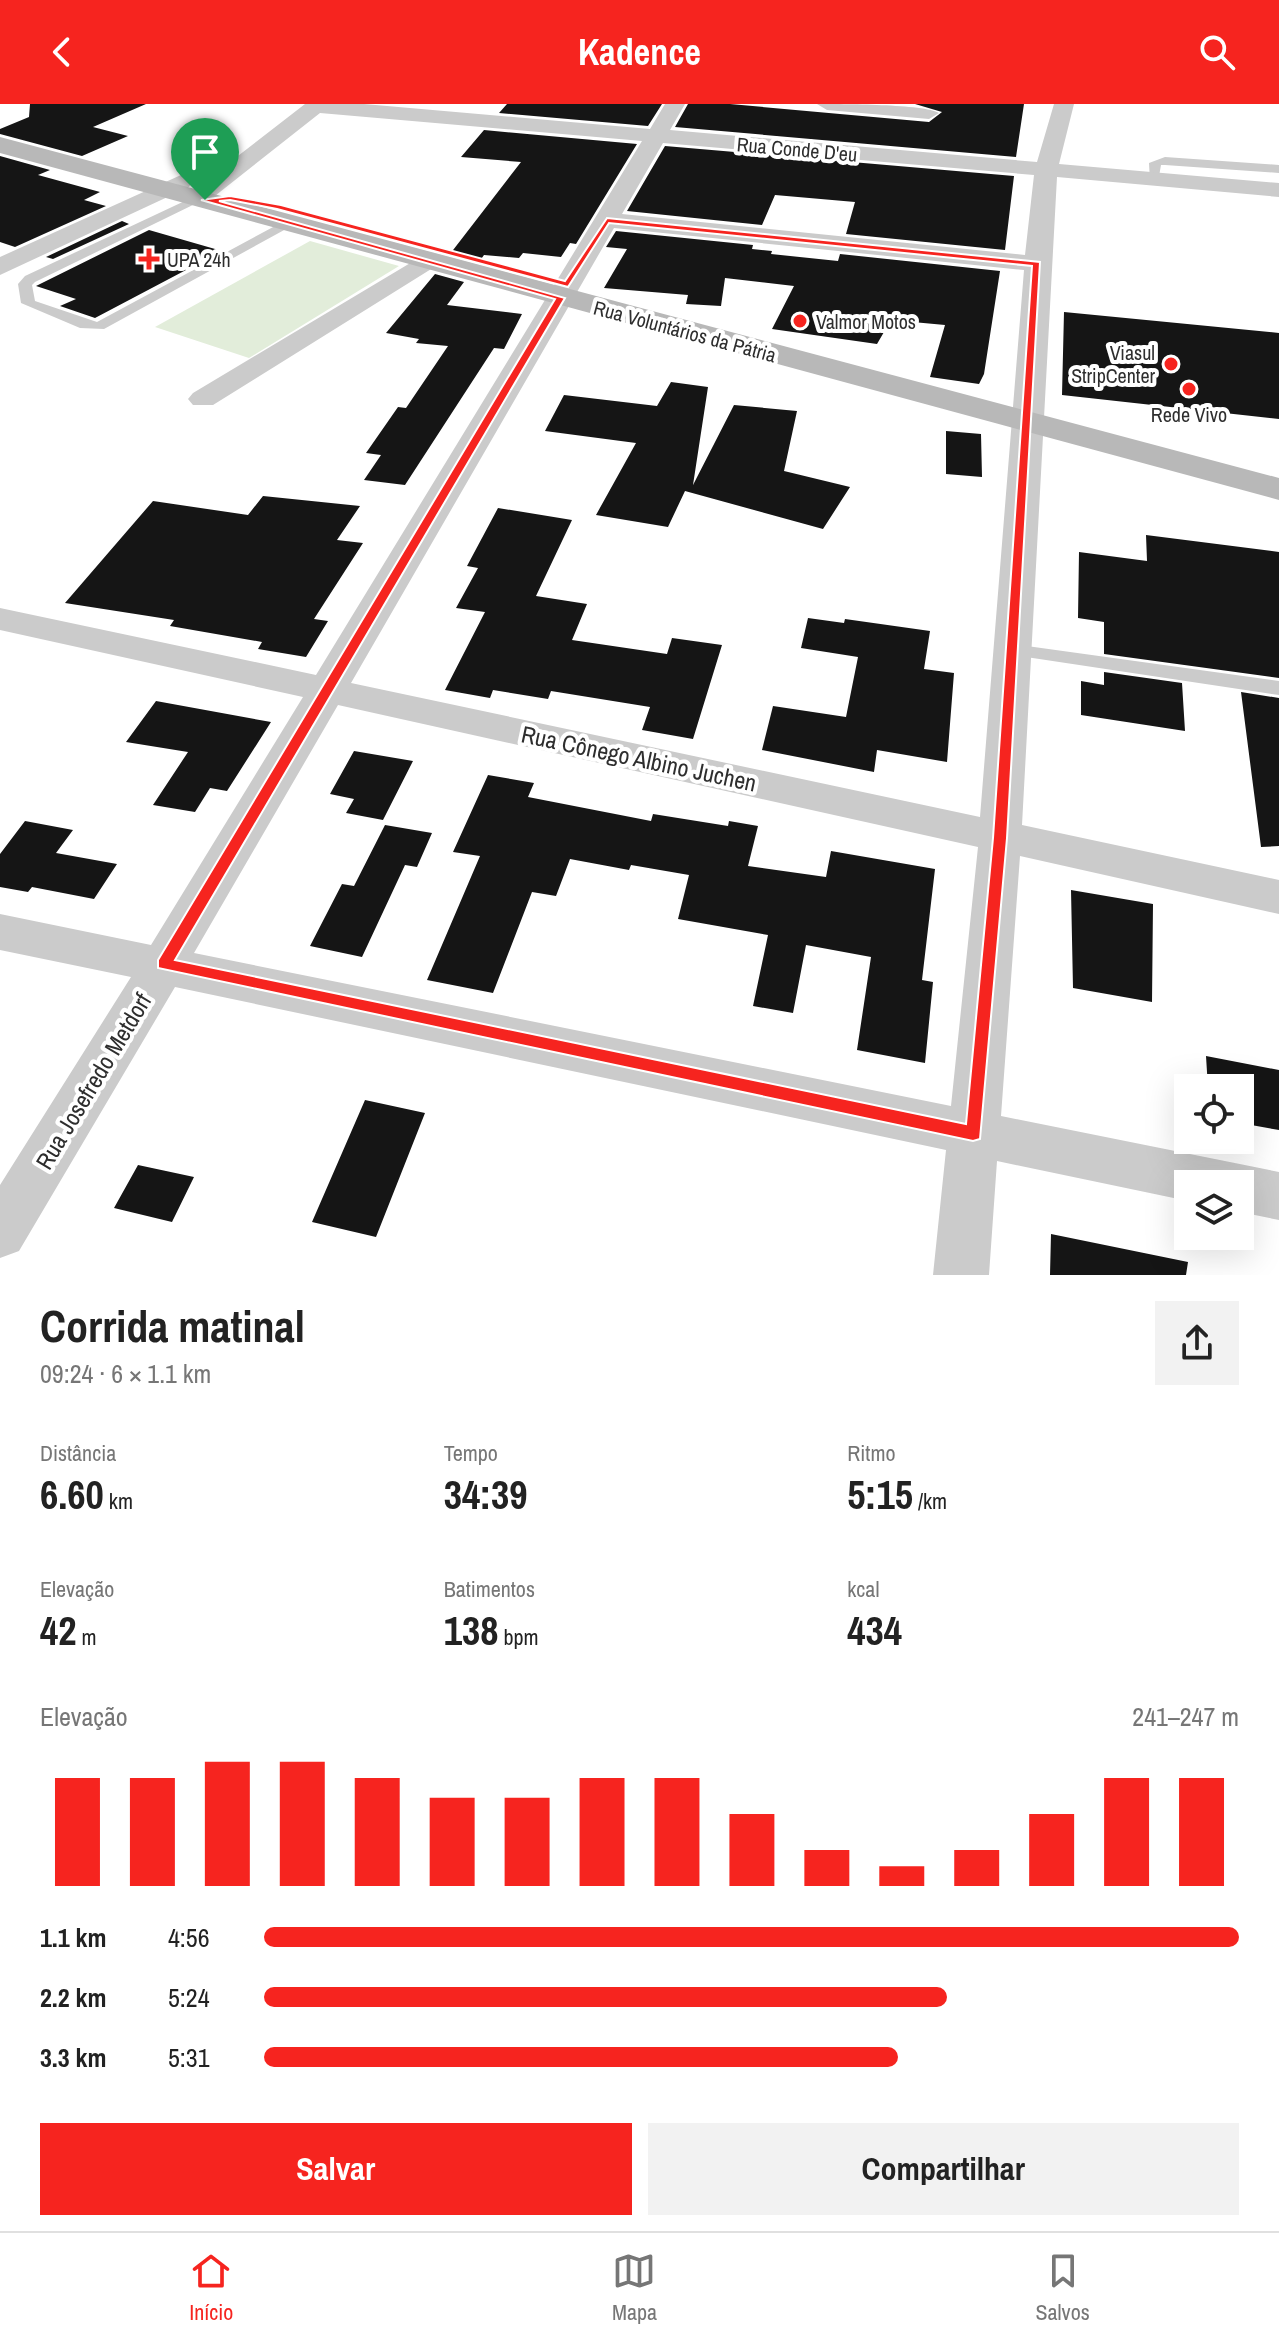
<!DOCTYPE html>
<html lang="pt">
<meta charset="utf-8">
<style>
body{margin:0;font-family:"Archivo Narrow",sans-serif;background:#f2f2f2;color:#222;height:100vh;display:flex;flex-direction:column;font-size:30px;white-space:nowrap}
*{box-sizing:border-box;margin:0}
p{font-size:26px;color:#767676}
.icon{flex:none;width:44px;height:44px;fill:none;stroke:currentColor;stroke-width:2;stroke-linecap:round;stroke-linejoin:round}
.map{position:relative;height:1171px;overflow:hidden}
.sheet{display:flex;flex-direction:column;background:#fff;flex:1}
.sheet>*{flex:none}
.tools{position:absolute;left:1174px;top:970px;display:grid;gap:16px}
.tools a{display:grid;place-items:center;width:80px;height:80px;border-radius:0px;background:#fff;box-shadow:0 8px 32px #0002;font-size:40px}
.pin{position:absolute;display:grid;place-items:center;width:68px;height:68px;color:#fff;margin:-82px -34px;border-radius:50% 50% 50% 0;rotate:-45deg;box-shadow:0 0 8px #0007}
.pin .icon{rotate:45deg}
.round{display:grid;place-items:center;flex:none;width:84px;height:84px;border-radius:0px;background:#f2f2f2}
.overview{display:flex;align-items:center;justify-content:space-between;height:136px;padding:0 40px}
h1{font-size:44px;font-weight:700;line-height:60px}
.figures{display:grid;grid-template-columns:repeat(3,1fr);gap:12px;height:136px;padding:8px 40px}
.figures div{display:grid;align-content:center}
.figures b{font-size:40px;font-weight:700}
.figures small{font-size:22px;font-weight:400}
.figures p{font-size:22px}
.chart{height:224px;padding:16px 40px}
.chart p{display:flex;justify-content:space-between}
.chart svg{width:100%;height:144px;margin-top:8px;stroke:#f6241f;stroke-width:6}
.primary-button{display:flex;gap:16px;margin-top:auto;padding:16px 40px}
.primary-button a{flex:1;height:92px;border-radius:0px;background:#f6241f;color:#fff;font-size:32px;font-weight:700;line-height:92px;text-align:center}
.primary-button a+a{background:#f2f2f2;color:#222}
ul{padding:0 40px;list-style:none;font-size:26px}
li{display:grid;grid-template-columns:128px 96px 1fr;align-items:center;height:60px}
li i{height:20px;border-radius:10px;background:#f6241f}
header{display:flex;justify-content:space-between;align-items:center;height:104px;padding:0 40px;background:#f6241f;color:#fff;font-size:36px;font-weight:700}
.dock{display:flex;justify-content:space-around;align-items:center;height:112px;border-top:2px solid #e0e0e0;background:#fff;font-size:22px;color:#767676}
.dock a{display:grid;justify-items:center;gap:4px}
.dock .on{color:#f6241f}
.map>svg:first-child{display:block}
.green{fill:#e2edda}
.building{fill:#151515}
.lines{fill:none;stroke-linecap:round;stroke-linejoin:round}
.service{fill:#cbcbcb;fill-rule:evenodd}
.minor{fill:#cbcbcb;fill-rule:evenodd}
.secondary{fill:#b8b8b8;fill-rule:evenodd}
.route{fill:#f6241f;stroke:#fff;stroke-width:2;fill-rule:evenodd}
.poi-dot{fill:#f6241f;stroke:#fff;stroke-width:3}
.labels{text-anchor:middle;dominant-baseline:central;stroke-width:8;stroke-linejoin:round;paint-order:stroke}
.far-street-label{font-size:20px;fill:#2e2e2e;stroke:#fff}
.far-poi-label{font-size:20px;fill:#2e2e2e;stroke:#fff;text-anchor:start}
.street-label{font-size:24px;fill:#2e2e2e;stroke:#fff}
</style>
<header><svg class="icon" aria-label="back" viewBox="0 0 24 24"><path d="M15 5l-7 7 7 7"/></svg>Kadence<svg class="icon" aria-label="search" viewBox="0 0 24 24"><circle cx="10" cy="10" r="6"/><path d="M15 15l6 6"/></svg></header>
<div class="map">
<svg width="1279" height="1171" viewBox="0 0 1279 1171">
<rect width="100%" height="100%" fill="#fff"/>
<!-- green -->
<path class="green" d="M310,137l89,25 -150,92 -94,-31z"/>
<!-- building -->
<path class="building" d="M30,0h116l-53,23 35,9 -46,20 -82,-22v-5l29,-12z
M507,0h155l-14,22 -149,-13z
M688,0h42l199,18 13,-10 -27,-8h109l-8,53 -341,-30z
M484,26l153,14 -61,100 -6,-1 -9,14 -38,-4 -4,5 -35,-3 -5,7 -29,-8 71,-92 -60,-5z
M665,42l349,30 -9,74 -159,-16 9,-32 -80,-7 -13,30 -135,-14z
M0,52l50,14 -12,5 62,17 -16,8 22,6 -91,41 -15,-5z
M122,117l7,3 -76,35 -7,-2z
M149,126l73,21 -127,67 -35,-12 16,-7 -40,-13z
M616,127l137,14 -1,4 20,2 -1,3 67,7 2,-7 160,17 -16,103 -5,10 -49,-7 15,-52 -54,-5 -14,24 -105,-15 22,-43 -69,-8 -4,28 -35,-2 2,-9 -84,-7 23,-39 -21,-2z
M435,170l29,8 -17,23 75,9 -18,35 -10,-1 -89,137 -41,-5 17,-25 -15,-2 32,-46 8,1 42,-62 -32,-3 3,-4 -33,-6z
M1064,208l215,21v86l-217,-24z
M671,278l37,5 -15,98 41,-80 63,6 -13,60 66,16 -27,42 -138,-38 -17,36 -72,-12 40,-72 -91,-12 19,-36 93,11z
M946,327l35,3 1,43 -36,-3z
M263,392l97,10 -23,34 26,3 -49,76 14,2 -22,36 -48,-8 4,-7 -92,-16 4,-6 -109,-17 88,-102 95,14z
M498,404l74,12 -36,76 51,8 -15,36 95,14 5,-16 50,7 -29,94 -51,-9 8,-23 -99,-16 -3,8 -55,-9 -3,8 -45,-8 40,-78 -29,-4 22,-40 -11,-2z
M1146,431l133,17v126l-175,-24v-32l-26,-4 1,-66 68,9z
M808,514l36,5 1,-4 85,12 -6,38 30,4 -7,89 -70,-12 -3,22 -112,-22 11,-44 73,11 12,-60 -57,-9z
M1104,568l78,11 3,48 -104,-16v-34l23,4z
M1241,588l38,6v148l-18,1z
M156,597l115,21 -44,69 -17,-3 -15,24 -42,-7 35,-53 -62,-10z
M354,647l59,10 -30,59 -37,-7 8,-14 -24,-5z
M488,671l46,8 -6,14 123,24 2,-7 75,12 1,-5 29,5 -10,40 78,11 5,-26 104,18 -13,111 11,2 -8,81 -68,-13 14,-93 -65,-12 -13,68 -40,-7 15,-71 -90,-16 11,-44 -58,-10 -2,5 -59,-11 -14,37 -24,-4 -39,101 -66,-13 53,-124 -27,-4z
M25,717l48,9 -17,23 61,11 -23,35 -62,-12 -4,5 -28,-5v-33z
M385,721l47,8 -15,34 -12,-2 -43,92 -52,-11 32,-62 12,2z
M1071,786l82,14 -1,98 -79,-14z
M1206,952l73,14v60l-39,-7v-35h-32z
M365,996l60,13 -49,124 -64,-15z
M138,1061l56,12 -22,45 -58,-14z
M1051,1130l137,28 -2,13h-136z"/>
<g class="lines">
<!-- service -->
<path class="service" d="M1165,53l114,8v8l-114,-8h-4l-3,17h-8l-1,-19z
M189,95l10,3 -164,80 -3,3 3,16 62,21 178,-96 11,3 -182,100 -24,-1 -59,-25 -3,-19 7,-8z
M1013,540l266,37v14l-273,-41 -3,-4z"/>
<!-- minor -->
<path class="minor" d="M305,0h59l286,25 15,-25h20l-15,26 367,32 17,-58h20l-15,60 220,19v14l-222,-20 -35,648 257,55v34l-259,-58 -19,260 278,56v48l-39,-8v-28h-52v17l-191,-40 -8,114h-56l13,-125 -771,-163 -156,264 -19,7v-73l131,-208 -131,-27v-36l151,31 152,-248 -303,-67v-22l316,67 326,-534 -322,-28 -114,90h-16l-4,-5 4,-5zM663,39l371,32 -9,80 -403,-41zM614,124l410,42 -44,547 -629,-134zM338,601l640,142 -27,259 -757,-153z
M817,0c23,0 108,0 122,9l-10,6 -102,-9z
M181,71l8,2 3,5 -3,5 -189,88v-18z
M427,149l13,8 -4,5 -223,139h-20l-5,-6 5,-6z"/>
<!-- secondary -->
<path class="secondary" d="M0,33l1279,341v22l-1279,-347z"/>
</g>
<!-- route -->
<path class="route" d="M230,92l51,9 284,76 42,-63 433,44 -33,576 -27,301 -7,2 -815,-173v-8l397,-661 -354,-99zM230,96l47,9 291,78 41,-64 423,43 -39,572 -27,286 -791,-164 390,-662 -346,-97z"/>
<!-- markers -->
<g class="poi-dot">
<path d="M145 143h8v8h8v8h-8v8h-8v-8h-8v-8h8z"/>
<circle cx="800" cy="217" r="8"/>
<circle cx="1171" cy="260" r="8"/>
<circle cx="1189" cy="285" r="8"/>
</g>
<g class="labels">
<!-- far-street labels -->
<g class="far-street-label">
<text transform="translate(797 45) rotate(5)">Rua Conde D'eu</text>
<text transform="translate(685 227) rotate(15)">Rua Voluntários da Pátria</text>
</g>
<!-- far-poi labels -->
<g class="far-poi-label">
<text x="167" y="155">UPA 24h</text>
<text x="816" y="217">Valmor Motos</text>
<text x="1155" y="248" text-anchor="end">Viasul<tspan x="1155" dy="23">StripCenter</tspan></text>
<text x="1189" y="310" text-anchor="middle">Rede Vivo</text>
</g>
<!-- street labels -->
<g class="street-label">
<text transform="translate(639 654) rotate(12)">Rua Cônego Albino Juchen</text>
<text transform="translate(93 977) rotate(-59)">Rua Josefredo Metdorf</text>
</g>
</g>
</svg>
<div class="tools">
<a><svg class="icon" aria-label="locate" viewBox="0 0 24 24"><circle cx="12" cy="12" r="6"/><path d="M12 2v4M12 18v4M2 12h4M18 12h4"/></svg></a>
<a><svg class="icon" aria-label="layers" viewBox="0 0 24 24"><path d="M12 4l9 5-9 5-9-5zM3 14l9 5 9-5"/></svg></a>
</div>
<div class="pin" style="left:205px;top:96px;background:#1e9e55"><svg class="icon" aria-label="arrive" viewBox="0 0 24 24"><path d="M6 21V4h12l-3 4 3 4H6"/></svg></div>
</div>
<section class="sheet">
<div class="overview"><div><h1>Corrida matinal</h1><p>09:24 · 6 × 1.1 km</p></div><a class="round"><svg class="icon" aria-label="share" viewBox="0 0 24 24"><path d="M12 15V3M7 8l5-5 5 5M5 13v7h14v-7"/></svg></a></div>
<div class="figures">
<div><p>Distância</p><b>6.60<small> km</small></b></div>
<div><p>Tempo</p><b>34:39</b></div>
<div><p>Ritmo</p><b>5:15<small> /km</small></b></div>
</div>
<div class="figures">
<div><p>Elevação</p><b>42<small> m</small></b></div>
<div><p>Batimentos</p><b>138<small> bpm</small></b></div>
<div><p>kcal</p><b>434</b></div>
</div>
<div class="chart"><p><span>Elevação</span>241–247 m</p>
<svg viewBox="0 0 160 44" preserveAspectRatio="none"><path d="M5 44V11M15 44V11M25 44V6M35 44V6M45 44V11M55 44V17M65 44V17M75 44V11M85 44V11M95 44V22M105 44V33M115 44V38M125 44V33M135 44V22M145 44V11M155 44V11"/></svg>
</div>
<ul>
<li><b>1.1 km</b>4:56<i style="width:100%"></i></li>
<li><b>2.2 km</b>5:24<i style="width:70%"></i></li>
<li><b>3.3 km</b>5:31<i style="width:65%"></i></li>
</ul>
<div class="primary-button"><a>Salvar</a><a>Compartilhar</a></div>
</section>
<nav class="dock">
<a class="on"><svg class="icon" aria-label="home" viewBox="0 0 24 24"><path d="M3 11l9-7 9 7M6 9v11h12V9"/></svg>Início</a>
<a><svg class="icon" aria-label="map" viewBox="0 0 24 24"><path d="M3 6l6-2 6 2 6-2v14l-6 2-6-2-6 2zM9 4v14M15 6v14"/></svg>Mapa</a>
<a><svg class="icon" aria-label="saved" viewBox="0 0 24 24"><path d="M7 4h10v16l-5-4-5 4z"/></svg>Salvos</a>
</nav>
